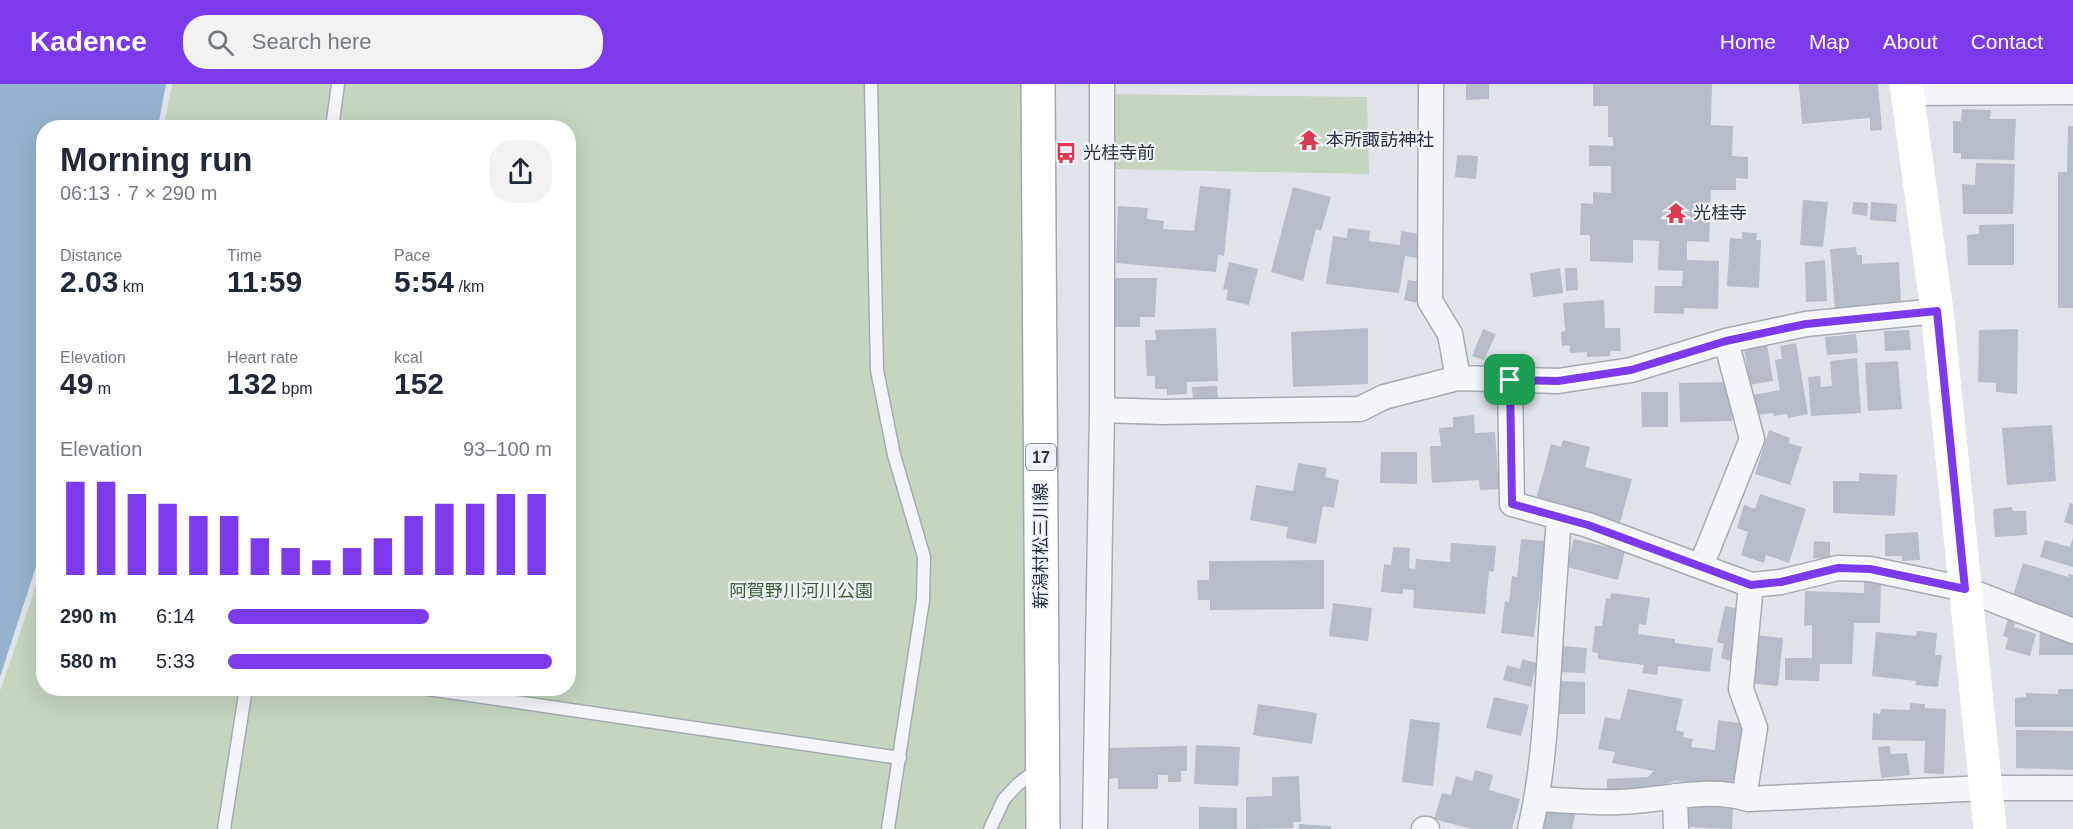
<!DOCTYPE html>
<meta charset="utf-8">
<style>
body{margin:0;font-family:Arial,"Noto Sans JP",sans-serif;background:#f2f2f3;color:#1f2937;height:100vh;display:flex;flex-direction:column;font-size:22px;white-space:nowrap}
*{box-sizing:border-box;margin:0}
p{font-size:20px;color:#747a83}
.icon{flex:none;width:33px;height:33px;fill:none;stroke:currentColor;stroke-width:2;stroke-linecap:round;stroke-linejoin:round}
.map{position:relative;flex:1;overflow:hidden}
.panel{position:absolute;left:36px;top:36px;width:540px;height:576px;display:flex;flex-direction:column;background:#fff;border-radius:24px;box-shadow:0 6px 24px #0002}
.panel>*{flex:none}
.pin{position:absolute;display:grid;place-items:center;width:51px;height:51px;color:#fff;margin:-26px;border-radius:12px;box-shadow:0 3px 9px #0006}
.round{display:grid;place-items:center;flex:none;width:63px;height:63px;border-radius:24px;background:#f2f2f3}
.overview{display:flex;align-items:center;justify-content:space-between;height:102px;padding:0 24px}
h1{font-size:33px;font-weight:700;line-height:45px}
.metrics{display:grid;grid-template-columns:repeat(3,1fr);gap:9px;height:102px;padding:6px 24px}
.metrics div{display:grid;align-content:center}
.metrics b{font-size:30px;font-weight:700}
.metrics small{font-size:16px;font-weight:400}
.metrics p{font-size:16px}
.chart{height:168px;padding:12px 24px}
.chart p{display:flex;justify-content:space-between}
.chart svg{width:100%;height:108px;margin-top:6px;stroke:#7c3aed;stroke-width:6}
ul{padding:0 24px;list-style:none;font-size:20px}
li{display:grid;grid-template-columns:96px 72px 1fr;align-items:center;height:45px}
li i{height:15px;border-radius:8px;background:#7c3aed}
header{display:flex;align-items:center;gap:36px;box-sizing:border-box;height:84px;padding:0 30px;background:#7c3aed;color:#fff}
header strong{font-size:28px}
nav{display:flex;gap:33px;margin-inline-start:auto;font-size:21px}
.search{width:420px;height:54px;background:#f2f2f3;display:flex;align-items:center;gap:15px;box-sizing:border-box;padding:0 21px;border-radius:24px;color:#747a83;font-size:22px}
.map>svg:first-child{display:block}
.green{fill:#c5d5c0}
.water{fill:#97b2cd}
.building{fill:#b6bdc8}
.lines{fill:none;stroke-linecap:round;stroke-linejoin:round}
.lane-casing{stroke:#a5abb5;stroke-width:15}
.street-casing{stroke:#a5abb5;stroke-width:27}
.primary-casing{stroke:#9ea8b7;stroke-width:36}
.lane{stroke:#f3f5f8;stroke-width:12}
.street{stroke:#f3f5f8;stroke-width:24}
.secondary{stroke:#fff;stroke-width:33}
.primary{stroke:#fff;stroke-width:33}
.route-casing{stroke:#fff;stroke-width:12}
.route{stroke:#7c3aed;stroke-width:8}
.labels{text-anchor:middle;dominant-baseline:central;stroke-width:4.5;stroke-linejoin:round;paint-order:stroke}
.shield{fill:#eff3f7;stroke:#636b79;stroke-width:1.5}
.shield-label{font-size:16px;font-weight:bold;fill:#273143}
.poi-label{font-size:18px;fill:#273143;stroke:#eff3f7;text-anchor:start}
.street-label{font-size:18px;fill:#273143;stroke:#eff3f7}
.park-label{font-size:18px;fill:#3c6033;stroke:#eff3f7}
</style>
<header>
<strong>Kadence</strong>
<div class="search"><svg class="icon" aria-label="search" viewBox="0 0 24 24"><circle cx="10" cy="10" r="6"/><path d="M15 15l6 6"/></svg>Search here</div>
<nav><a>Home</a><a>Map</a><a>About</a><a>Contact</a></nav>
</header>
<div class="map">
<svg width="2073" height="745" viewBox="0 0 2073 745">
<rect width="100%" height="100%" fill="#e0e4ea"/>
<!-- green -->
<path class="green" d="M172,0h855l14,745h-1041v-138l43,-126 1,123h524v-560l-404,-1z
M1110,10l257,3 2,77 -259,-5z"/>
<!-- water -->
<path class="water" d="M0,0h166l-8,43 -114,1 -1,417 -43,132z"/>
<!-- building -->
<path class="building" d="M1466,0h23v15l-23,1z
M1593,0h119l-1,41 22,1 -1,30 16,1v22l-12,-1v12h-25l-2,52 -22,-1v19l32,1 -1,48 -34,-1v6l-30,-1 1,-27h27l1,-15 -25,-1 1,-29 -26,-1v23l-43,-2v-26h-10l1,-32 12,1v-12l18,1v-27h-22v-21l24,1v-9h-5v-31h-15z
M1799,0h79l4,46 -12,1v-13l-68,6z
M1962,25l29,1 -1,9h26l-2,41 -53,-1v-6h-8v-32h8z
M2068,42h5v182h-15v-136h9z
M1457,71l21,1 -2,23 -21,-2z
M1976,79l39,1 -2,50h-50l-1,-30 13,1z
M1200,102l31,3 -7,67 -6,-1 -2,17 -100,-9 2,-57 30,2 -1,11 17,2 -1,8 31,2z
M1293,103l38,10 -10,34 -5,-2 -13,52 -32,-9z
M1803,116l25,2 -5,45 -23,-2z
M1853,118l15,1 -1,13 -15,-2z
M1871,118l26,2 -1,18 -26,-2z
M2014,140v41h-46l-1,-30 12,-1v-9z
M1348,144l22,3 -1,10 31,4 1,-14 20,3 -4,24 -12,-2 -6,37 -73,-9 7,-48 14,2z
M1742,148l15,1 -1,7h5l-2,48 -32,-2 3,-48 12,1z
M1856,163l1,8h5v9l37,-2 2,42 -66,6 -5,-61z
M1825,176l2,41 -21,1 -1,-40z
M1229,178l29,7 -9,36 -23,-5 2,-10 -5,-1z
M1560,184l3,25 -30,4 -3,-24z
M1565,184h12l1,22 -12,1z
M1114,194h43l-2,39h-15v10h-26z
M1408,196l14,2 -4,21 -14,-3z
M1604,216l1,28h15l1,23h-11v5l-23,1v-5l-17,1v-8l-8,1 -1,-14 4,-1 -2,-28z
M1216,244l2,53 -31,1v12l-20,1v-6h-12v-13h-8l-2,-36h11l-1,-10z
M1368,244v56l-75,3 -2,-55z
M1483,245l13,5 -12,26 -12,-4z
M2018,245l-1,65 -21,-2v-9l-18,-1 1,-52z
M1909,246l2,20 -26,1 -1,-20z
M1856,250l2,19 -31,2 -2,-18z
M1796,259l12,71 -20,4 -1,-4 -13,2 -1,-3 -15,2 -4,-20 26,-5 -5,-30 7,-1 -2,-13z
M1767,261l6,36 -23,4 -6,-36z
M1857,274l4,55 -50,3 -3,-39 12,-1 1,11 11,-1 -2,-25z
M1898,277l4,48 -34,2 -3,-48z
M1731,298l1,39 -52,1 -1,-39z
M1217,302l1,16h-25l-1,-15z
M1641,308h27v35h-26z
M1474,331l1,18 20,-1 4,57 -19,1 -1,-10 -47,3 -2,-37h11l-2,-18 14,-1v-10z
M2052,341l4,56 -49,4 -5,-57z
M1769,346l21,8 -1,5 13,4 -12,38 -35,-11z
M1563,356l27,7 -5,20 47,12 -12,44 -84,-23 15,-56 10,3z
M1381,368h36v32l-37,-1z
M1298,379l29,5 -2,9 14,3 -5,28 -11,-2 -7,38 -30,-6 2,-11 -38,-7 6,-35 37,6z
M1859,389l38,2 -2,41 -62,-3v-32h26z
M1760,410l46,15 -17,54 -23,-8 -2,8 -23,-8 7,-23 -11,-4 7,-23 11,4z
M2070,419l3,1v21l-9,-3z
M2012,423l1,4h13l1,24 -32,2 -2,-28z
M1918,448l2,28 -18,1v-5h-17v-22z
M2073,454v29l-33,-10 5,-17 25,7z
M1521,455l25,2 -12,96 -33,-4 4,-32 4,1 3,-26 5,1z
M1574,455l51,12 -7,29 -51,-13z
M1814,457l16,1v17l-17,-1z
M1451,459l45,3 -2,26 -5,-1 -4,43 -72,-6 1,-18 -11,-1v5l-22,-2 3,-28 7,1 2,-18 17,1 -1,20 6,1 1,-10 34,3z
M1324,476v49l-114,1v-10h-12l-1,-20h12v-19z
M2023,479l45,14 1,-3 4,1v43l-61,-19z
M1864,493l17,1 -1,45h-26l-2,41h-32l-1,17 -34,-1v-22h27v-33l-8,1 1,-35 59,2z
M1611,509l39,5 -4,27 -7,-1 -1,10 37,5v4l38,5 -3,24 -52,-6 -1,9 -15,-2 2,-8 -46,-6v-6l-6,-1 3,-26h7l4,-28 4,1z
M1333,519l39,5 -4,33 -39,-5z
M1725,522l20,4 -12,52 -12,-4 3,-14 -7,-2z
M2008,535l8,3 -2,5 22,7 -6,22 -25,-7 3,-11 -5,-2z
M2040,546l33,9v16h-34z
M1917,547l20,2 -2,22h7l-4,32 -23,-2 1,-4 -44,-5 4,-44 40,4z
M1755,551l28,3 -5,48 -28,-3z
M1561,562l26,2 -2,25 -26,-1z
M1522,575l15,4 -6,24 -28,-7 4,-15 13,4z
M1560,597l25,1v32h-26z
M1628,605l55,10 -7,31 8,2 -1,5 10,2 -2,8 24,3 3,-30 28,4 -9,63 -62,-6 -24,7 -44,2v-11l41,-2 6,-6 -42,-8 3,-11 -17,-3 7,-32 15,3z
M2058,605h15v38h-58v-29l11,-1v-4l32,1z
M1494,613l35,8 -8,31 -35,-8z
M1910,619l15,1v4l21,1 -2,65 -20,-1 1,-32 -53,-1 1,-27 7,1 1,-5 29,1z
M1258,620l59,9 -5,31 -59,-9z
M1410,635l30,4 -7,63 -31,-4z
M2016,646l57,1v39l-57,-2z
M1196,661l44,2 -2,39 -44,-2z
M1187,662v25h-6v11h-13v-7h-10v14h-40v-11l-9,1 -1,-31z
M1890,662l1,8 16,-1 3,22 -29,3 -3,-31z
M1475,686l18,5 -4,15 31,9 -8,30h-41l-37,-10 8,-26 9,2 5,-19 16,5z
M1299,692l2,46h-8l1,6 -48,1v-32l26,-1v-19z
M1688,718l45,4 -1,23 -46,-2z
M1199,723l38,1v21h-38z
M1546,725l29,5 -3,15h-29z
M1299,740l32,2v3h-32z"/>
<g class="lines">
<defs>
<path id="lane" d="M871,0l6,286 17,85 30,102 -1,43 -35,229
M332,44l6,-44
M421,604l479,70
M224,745l22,-141
M990,745l14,-30 13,-14 22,-17"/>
<path id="street" d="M1431,0l-1,217 20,33 8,44
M1907,9l166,-1
M1510,296l2,124 76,21 163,60 30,-3 57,-14 32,1 95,20 108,42
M1102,326l61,2 197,-3 24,-12 74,-19 100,3 73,-11 95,-29 80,-17 131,-13
M1701,482l51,-127 -26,-98
M1675,712l1,33
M1744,714l11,-70 -14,-39 10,-104
M1537,715c27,1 55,4 83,3 42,-1 87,-16 128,-3l238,-11h87
M1095,745l7,-419v-326
M1424,745h3
M1530,745c14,-59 16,-118 20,-178 2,-45 6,-89 9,-134"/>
<path id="primary" d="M1038,0l5,745"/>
</defs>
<!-- lane casing -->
<use href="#lane" class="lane-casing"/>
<!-- street casing -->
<use href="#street" class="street-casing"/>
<!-- primary casing -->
<use href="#primary" class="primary-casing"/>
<!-- lane -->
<use href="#lane" class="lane"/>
<!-- street -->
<use href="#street" class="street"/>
<!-- secondary -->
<path class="secondary" d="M1906,0l31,227 53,518"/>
<!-- primary -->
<use href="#primary" class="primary"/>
</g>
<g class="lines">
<defs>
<path id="route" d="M1937,227l28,278 -95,-20 -32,-1 -57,14 -30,3 -163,-60 -76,-21 -2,-124 48,1 73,-11 95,-29 80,-17z"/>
</defs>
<!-- route casing -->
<use href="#route" class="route-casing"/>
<!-- route -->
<use href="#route" class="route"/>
</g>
<!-- icons -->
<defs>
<symbol id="temple-bare" viewBox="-9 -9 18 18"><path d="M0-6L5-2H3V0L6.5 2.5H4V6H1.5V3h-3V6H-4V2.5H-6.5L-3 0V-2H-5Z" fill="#da3a54" stroke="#eff3f7" stroke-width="2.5" paint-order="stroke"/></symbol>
<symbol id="bus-bare" viewBox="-9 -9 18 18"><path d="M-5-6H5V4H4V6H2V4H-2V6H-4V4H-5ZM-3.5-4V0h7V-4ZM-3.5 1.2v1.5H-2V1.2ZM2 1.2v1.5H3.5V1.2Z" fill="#da3a54" stroke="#eff3f7" stroke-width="2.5" paint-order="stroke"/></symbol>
</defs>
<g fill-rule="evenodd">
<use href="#temple-bare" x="1294" y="41" width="30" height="30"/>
<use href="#bus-bare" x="1051" y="54" width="30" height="30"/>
<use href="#temple-bare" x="1661" y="114" width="30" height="30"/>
</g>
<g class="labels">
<!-- shield labels -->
<rect class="shield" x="1026" y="360" width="30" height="26" rx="4.5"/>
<g class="shield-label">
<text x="1041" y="373">17</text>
</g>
<!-- poi labels -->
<g class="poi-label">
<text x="1326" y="56">本所諏訪神社</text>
<text x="1083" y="69">光桂寺前</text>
<text x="1693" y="129">光桂寺</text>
</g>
<!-- street labels -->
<g class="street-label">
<text transform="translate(1041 462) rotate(-90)">新潟村松三川線</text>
</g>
<!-- park labels -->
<g class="park-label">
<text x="801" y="507">阿賀野川河川公園</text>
</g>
</g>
</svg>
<div class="pin" style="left:1510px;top:296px;background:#1e9e55"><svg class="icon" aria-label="arrive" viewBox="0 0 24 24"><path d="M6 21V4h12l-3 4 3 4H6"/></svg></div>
<section class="panel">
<div class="overview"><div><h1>Morning run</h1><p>06:13 · 7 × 290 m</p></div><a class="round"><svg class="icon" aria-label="share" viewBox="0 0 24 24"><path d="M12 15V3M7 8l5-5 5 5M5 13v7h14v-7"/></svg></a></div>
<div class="metrics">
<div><p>Distance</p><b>2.03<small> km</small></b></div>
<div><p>Time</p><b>11:59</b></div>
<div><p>Pace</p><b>5:54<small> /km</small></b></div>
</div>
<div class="metrics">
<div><p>Elevation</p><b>49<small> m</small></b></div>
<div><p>Heart rate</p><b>132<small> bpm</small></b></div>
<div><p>kcal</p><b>152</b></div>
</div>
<div class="chart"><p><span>Elevation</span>93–100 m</p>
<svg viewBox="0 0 160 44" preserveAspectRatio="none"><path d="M5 44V6M15 44V6M25 44V11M35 44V15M45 44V20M55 44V20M65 44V29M75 44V33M85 44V38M95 44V33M105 44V29M115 44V20M125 44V15M135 44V15M145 44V11M155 44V11"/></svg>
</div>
<ul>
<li><b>290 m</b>6:14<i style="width:62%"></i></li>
<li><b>580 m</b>5:33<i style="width:100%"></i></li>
</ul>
</section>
</div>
